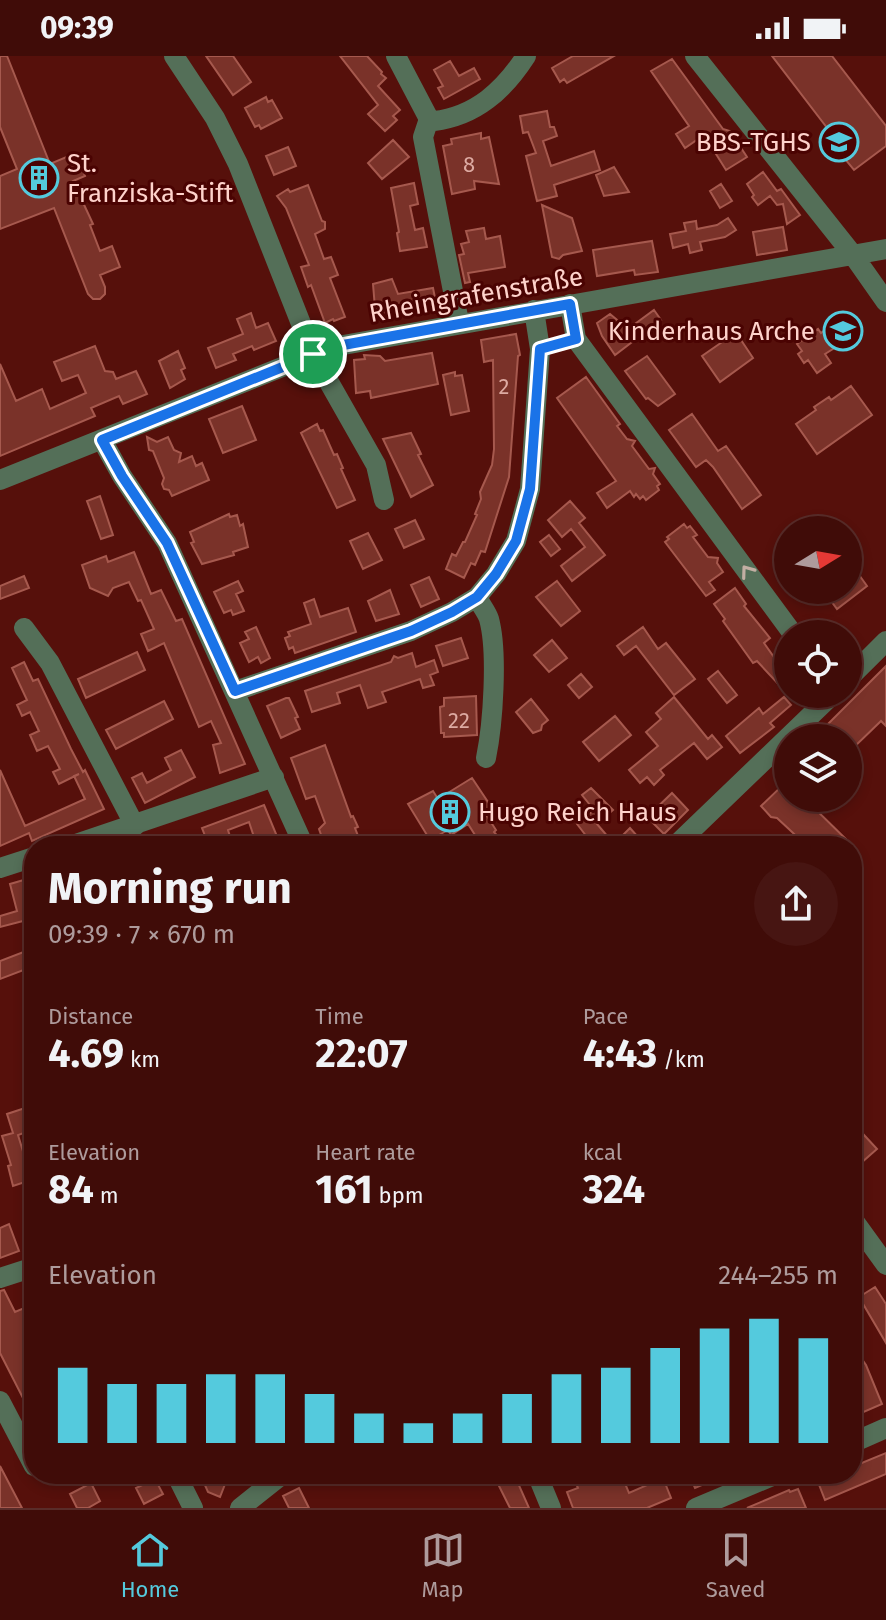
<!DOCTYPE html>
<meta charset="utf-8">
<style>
body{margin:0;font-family:"Fira Sans",sans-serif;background:#471512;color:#f1f3f6;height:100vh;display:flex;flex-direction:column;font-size:30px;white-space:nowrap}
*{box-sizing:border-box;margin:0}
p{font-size:26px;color:#ae9b9c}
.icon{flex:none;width:44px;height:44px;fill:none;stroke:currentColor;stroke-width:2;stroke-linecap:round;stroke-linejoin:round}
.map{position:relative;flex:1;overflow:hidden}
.details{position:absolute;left:24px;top:780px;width:838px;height:648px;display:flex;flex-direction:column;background:#400c08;border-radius:32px;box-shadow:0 4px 12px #0003,0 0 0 2px #592c29}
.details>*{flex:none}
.needle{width:52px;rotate:79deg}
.controls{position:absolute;left:774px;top:460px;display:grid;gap:16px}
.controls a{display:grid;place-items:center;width:88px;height:88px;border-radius:50%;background:#400c08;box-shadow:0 4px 12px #0003,0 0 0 2px #592c29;font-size:40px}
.pin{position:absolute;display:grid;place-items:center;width:68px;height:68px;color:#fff;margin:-34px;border:4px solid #fff;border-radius:50%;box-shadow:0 2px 8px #0007}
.round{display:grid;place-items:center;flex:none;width:84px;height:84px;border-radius:42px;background:#471512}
.headline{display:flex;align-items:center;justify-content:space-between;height:136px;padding:0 24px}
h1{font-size:44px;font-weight:700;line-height:60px}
.stats{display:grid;grid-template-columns:repeat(3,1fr);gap:12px;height:136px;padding:8px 24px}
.stats div{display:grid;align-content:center}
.stats b{font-size:40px;font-weight:700}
.stats small{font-size:22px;font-weight:400}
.stats p{font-size:22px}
.chart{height:224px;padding:16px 24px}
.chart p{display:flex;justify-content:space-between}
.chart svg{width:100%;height:144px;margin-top:8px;stroke:#54cadd;stroke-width:6}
.status{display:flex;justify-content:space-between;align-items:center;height:56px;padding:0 40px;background:#400c08;direction:ltr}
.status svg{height:22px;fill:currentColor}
.tabs{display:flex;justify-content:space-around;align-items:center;height:112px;border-top:2px solid #592c29;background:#400c08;font-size:22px;color:#ae9b9c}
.tabs a{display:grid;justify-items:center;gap:4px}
.tabs .selected{color:#54cadd}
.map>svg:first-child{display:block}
.building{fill:#7a3229;stroke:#a6594e;stroke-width:2}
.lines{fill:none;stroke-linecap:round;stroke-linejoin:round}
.minor{stroke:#546f58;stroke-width:20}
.oneway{stroke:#c2afa3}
.route-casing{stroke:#fff;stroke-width:16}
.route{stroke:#1a73e8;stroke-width:10}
.labels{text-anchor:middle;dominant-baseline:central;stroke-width:6;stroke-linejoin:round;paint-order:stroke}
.number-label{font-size:22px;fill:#ddaaa2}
.poi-label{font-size:26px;fill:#fed2cb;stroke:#4a0302;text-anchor:end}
.street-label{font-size:26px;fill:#fed2cb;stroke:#4a0302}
</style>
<div class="status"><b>09:39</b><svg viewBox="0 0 49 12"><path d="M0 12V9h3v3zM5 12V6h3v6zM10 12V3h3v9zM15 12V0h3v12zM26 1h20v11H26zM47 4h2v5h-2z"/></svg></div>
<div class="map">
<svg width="886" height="1452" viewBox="0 0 886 1452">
<rect width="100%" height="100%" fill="#56100b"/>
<!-- building -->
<path class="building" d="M0,0h7l43,108 26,-11 9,23 -12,5 20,43 -3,1 10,26 12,-5 8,21 -20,8 5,12v7l-5,5h-7l-5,-5 -34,-86 -54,21v-53l17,-7 -17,-42z
M206,0h27l18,26 -18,13z
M340,0h27l15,16 -1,2 5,4 -8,8 22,24 -7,6 4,4 -12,11 -17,-17 10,-9z
M573,0h41l-47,27 -3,-4 -4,3 -8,-14z
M772,0h60l54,70v20l-32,24 -14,-17 4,-3z
M672,3l51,70 7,2 17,26 -21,13 -22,-35 -19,13 -9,-14 13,-8 -38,-55z
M450,5l9,15 15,-8 6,11 -36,20 -6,-11 5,-2 -9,-16z
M266,41l2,5 4,-2 10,18 -21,11 -2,-4 -4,2 -10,-19z
M547,55l3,16h4l3,9 -14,5 8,25 43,-15 6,19 -46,15 3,11 -20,5 -11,-45 10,-3 -8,-21 -5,1 -3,-17z
M481,77v6l8,-2 10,47 -25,-3 1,8 -23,5 -9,-48 9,-2 -1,-5z
M393,84l16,17 -27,22 -14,-16z
M288,91l8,19 -22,9 -8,-19z
M614,111l15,25 -25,4 -8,-21z
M763,116l14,19 4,-2 19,26 -13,9 -4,-20 -6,1 -7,-9 -12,9 -6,-8 2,-2 -7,-11z
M414,127l4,21 -8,2 5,24 8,-2 4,19 -27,4 -3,-18 2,-1 -8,-44z
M721,128l11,17 -12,7 -10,-17z
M308,129l14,36 3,1v7l-10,5 9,25 7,-2 7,18 -8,3 15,39 -11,4 -1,-2 -8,4 -14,-38 -3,2 -7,-20 8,-2 -23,-57 -9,-12 11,-7 2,3z
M542,149l30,13 10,33 -19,4 -4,4 -7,-2z
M728,162l8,12 -11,7 -25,5 2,8 -12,3 -2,-9 -15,4 -3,-14 16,-3 -2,-8 12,-2 1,8 20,-4z
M783,171l4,23 -30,5 -4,-23z
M484,172l2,11 14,-3 5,31 -37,6 2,9 -5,1 -6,-28 5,-1 -3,-10 8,-2 -3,-11z
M652,185l6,31 -23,3 -1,-5 -37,6 -4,-26z
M392,223l6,15 35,-6 4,20 -17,3 -3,-10 -30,5 -4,8 -8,-6 -2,-24z
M654,254l7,10 -46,35 -13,-19 -5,-13 13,-9 18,15z
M251,257l5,15 12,-5 8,18 -22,9 -2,-4 -19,8 3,6 -20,8 -8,-20 35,-14 -6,-15z
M847,258l13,18 -35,22 6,9 -14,10 -9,-13 -4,3 -6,-9 4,-3 -5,-7 21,-15 3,4z
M516,278l4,21 -2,1 -9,121 -24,75 -4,-1 -6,14 -4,-2 -7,15 -18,-9 6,-15 4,2 7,-14h2l12,-27 -2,-1 6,-15 -1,-7 12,-27 2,-16 -1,-89 -9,2 -3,-22z
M739,281l14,21 -33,24 -18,-26 23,-16 2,2z
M95,290l10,25 8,1 3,7 20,-8 11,23 -24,10 -4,-8 -28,12 4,8 -95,40v-92l16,37 26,-12 8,20 36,-16 -8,-18 -16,6 -8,-19z
M178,295l7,17 -4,2 4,9 -15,9 -11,-27z
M432,297l6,31 -67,14 -1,-7 -14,2 -2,-33 11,-1 -1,-4 16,1 5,5z
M647,300l28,38 -17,12 -10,-8 -2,1 -21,-28z
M455,316v4l7,-1 7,36 -18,4 -8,-40z
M586,321l34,47 -3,2 10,13 8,2 -3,5 17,23 6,-1 -2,6 7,10 -3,2 2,4 -13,10 -3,-4 -3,3 -4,-5 -2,3 -4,-6 -23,17 -10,-15 19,-12 -59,-83z
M851,330l21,29 -55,39 -21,-30 20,-14 -2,-3 15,-10 2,3z
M242,350l14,34 -33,13 -14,-34z
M692,358l26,37 8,-5 35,49 -19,14 -29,-42 -7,-7 -10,7 -27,-37z
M317,368l3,7 3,-1 11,25 3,-1 6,14 -2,1 14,31 -18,8 -36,-75z
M411,377l10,21 -3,1 15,30 -22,12 -28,-58z
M147,381l10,5 11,-5 6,13 7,3 -2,9 13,-6 4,10 6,-3 7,17 -37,16 -3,-6 -5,-1 -2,-5 2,-6 -11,-27 -4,-1z
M100,440l13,39 -12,4 -14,-38z
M570,445l15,17 -6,5 26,32 -33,26 -11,-15 24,-19 -14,-18 -9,8 -14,-17z
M229,458l1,3 7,-2 3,11 3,-2 5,23 -15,5 1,3 -32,9 -11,-21 3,-1 -4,-10z
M415,464l9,19 -20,9 -9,-19z
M684,468l3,4 3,-2 7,9 -4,2 15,20 10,1 -1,5 6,9 -14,10 6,8 -9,6 -41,-54 4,-3 -2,-2z
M368,477l14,27 -19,9 -13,-28z
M549,479l11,14 -9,7 -11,-14z
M134,496l17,42 10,-4 15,31 6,-2 63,145 -25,9 -7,-28 8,-2 -10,-22 -12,6 -35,-84 -16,8 -7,-17 13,-5 -13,-29 -3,1 -9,-19 -16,6 -5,8 -18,-8 -8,-23 24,-9 2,6z
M857,516l10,14 -30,23 -14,-19h25v-11z
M24,520l5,12 -29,11v-13z
M429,521l10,22 -18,8 -10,-22z
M238,525l5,10 -7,3 8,17 -11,4 -2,-5 -7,3 -10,-21z
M557,525l23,30 -19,15 -25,-29z
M735,532l11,16 -2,2 26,32 -6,5 12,17 7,-5h5v27l-7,5 -24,-26 -4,2 -30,-42 2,-2 -11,-15z
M390,534l9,24 -23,7 -8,-20z
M314,543l6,18 28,-9 8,24 -61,21 -2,-6 -4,2 -4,-11 5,-2 -2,-4 23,-8 -7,-21z
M256,571l14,31 -9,5 -3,-6 -9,5 -9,-19 9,-4 -4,-7z
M643,571l15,22 8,-6 29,36 -21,16 -38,-49 -12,9 -7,-9z
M461,582l7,20 -25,8 -7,-20z
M552,584l15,18 -18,14 -15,-17z
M137,596l8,18 -59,28 -8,-19z
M412,597l4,14 18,-7 4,12 -8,3 4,10 -11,3 -3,-9 -38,13 4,10 -18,6 -8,-23 -23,8 3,10 -28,9 -7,-21 86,-29 3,-6 4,2z
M24,606l9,19 5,-2 33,70 12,23 2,-2 19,39 -72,32 -3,-8 -29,13v-76l25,56 60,-27 -11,-23 5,-2 -20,10 -6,-12 7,-3 -12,-23 -11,5 -7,-16 9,-4 -9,-19 -8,4 -5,-11 10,-5 -15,-32z
M886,610v60l-5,-5 -33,32v-15h-34z
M718,615l19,24 -10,8 -19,-24z
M581,618l11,13 -13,11 -11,-13z
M476,640l1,39 -33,2v-4h-3l-1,-26 4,-1v-8z
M674,641l34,42 4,-4 10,12 -15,12 -13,-16 -34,27 4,5 -10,10 -7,-8 -7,6 -11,-13 29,-24 -12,-14 15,-13 -5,-6z
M784,641l7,8 -21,18 4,4 -34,26 -14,-17 33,-28 4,6z
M286,642h3l9,19 -3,1 5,11 -19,9 -14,-32z
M531,643l17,21 -6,5 -1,5 -8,3 -17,-21z
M164,645l9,18 -57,30 -10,-19z
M615,660l16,19 -32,26 -16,-19z
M325,689l26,72 2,-1 5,11 -3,1 7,18h-37l-6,-17 6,-6 -10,-27 -9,3 -12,-33 -3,-8z
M181,694l14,27 -50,26 -13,-25 10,-5 5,10 24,-13 -6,-12z
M472,722l20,30 -7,5 11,17 -2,2 12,14h-24l-14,-22 -17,11 -3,-5 -18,10 -22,-36 25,-13 5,8z
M788,724v18h16l49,48h-46l-30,-28 -6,-1 -10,-11z
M591,732l22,22 -16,14 17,20 16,-16 16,18h-52l-17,-22 17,-14 -12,-15z
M672,737l16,17 -24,24 -17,-17z
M264,749l17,41h-24l-8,-24 -21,8 5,16h-24l-7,-18z
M27,823l5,19 -3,1 5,25 -9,3 -2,-6 -23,6v-11l17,-5 -7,-27z
M34,892v18l-34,13v-18z
M25,1052l7,22 -14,5 8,26 2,3 6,-2v17l-21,7 -5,-20 3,-1 -9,-29 11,-3 -6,-19z
M852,1066l25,27 -16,14 -9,-10z
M9,1168l10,27 -19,7v-30z
M875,1231l11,17v39l-27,-46z
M4,1234l11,22 19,-8v96l-8,4 -26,-51v-62z
M852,1289l14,20 16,39 -30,13z
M886,1397v21l-61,26 -7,-18 19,-8h15v-7z
M0,1410l22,42h-22z
M200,1418h29l-9,23 -12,-5z
M493,1418h21l15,34h-19z
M572,1418h49l8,19 34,-15 8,20 -24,10h-74l-6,-16 11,-4z
M689,1418h39l-33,14z
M155,1423l8,15 -19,10 -8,-16z
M91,1427l9,18 -12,7h-11l-7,-14z
M299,1432l10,20h-20l-6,-12z
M798,1433l8,19h-59l42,-18 1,2z"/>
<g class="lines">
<!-- minor -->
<path class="minor" d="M174,0l41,62 23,46 75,190 63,111 8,35
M396,0l33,63
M695,0l158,199 33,47
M429,63l-6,18 36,185
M429,63l5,2c42,-5 70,-31 92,-65
M570,248l6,35 217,295
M102,384l20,36 45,67 137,303
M0,424l332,-133 554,-98
M477,541c3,7 10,15 12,22 9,33 4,105 -3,139
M24,572l26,35 85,163
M848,623l38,-38
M235,635l176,-60 41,-19 25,-15 19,-23 20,-33 14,-52 10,-140 -6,-39
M70,790l204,-69
M675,790l158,-152
M0,812l34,-11
M852,1162l34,47
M0,1222l34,-11
M0,1345l34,65
M852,1387l34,-15
M176,1418l17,34
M537,1418l14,34
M240,1452l43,-34
M696,1452l81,-34"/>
</g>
<!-- one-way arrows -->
<defs><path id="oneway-chevron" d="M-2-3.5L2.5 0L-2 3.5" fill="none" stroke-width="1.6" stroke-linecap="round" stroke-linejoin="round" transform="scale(2)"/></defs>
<use class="oneway" href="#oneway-chevron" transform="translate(747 515) rotate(-126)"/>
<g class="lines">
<defs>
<path id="route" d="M570,248l6,35 -36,10 -10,140 -14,52 -20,33 -19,23 -25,15 -41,19 -176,60 -68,-148 -45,-67 -20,-36 230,-93z"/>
</defs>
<!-- route casing -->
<use href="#route" class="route-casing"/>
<!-- route -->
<use href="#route" class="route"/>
</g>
<!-- icons -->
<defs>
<symbol id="school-ring" viewBox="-11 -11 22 22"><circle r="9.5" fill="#4a0302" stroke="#54cadd" stroke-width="1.5"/><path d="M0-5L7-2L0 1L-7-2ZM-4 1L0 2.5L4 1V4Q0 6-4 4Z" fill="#54cadd"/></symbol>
<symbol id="building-ring" viewBox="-11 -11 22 22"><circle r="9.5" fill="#4a0302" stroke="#54cadd" stroke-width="1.5"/><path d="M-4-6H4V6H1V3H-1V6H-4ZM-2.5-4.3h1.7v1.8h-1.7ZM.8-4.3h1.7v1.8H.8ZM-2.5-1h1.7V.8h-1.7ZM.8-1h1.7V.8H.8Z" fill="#54cadd"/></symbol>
</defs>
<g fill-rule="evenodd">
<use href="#school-ring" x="817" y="64" width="44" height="44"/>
<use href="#building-ring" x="17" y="100" width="44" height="44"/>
<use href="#school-ring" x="821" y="253" width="44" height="44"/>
<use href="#building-ring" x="428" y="734" width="44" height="44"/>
</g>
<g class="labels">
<!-- number labels -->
<g class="number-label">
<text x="469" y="108">8</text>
<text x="504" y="330">2</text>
<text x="459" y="664">22</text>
</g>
<!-- poi labels -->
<g class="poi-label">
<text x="811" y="86">BBS-TGHS</text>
<text x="67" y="107" text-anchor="start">St.<tspan x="67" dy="30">Franziska-Stift</tspan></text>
<text x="815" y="275">Kinderhaus Arche</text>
<text x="478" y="756" text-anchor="start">Hugo Reich Haus</text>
</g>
<!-- street labels -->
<g class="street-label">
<text transform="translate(476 239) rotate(-10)">Rheingrafenstraße</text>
</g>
</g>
</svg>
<div class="controls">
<a><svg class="needle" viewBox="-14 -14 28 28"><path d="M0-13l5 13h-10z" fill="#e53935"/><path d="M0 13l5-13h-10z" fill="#ae9b9c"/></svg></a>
<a><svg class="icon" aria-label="locate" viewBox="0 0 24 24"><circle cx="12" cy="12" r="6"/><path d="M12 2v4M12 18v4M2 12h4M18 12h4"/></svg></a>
<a><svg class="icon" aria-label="layers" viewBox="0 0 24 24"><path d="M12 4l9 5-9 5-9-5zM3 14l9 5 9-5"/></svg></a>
</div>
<div class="pin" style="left:313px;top:298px;background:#1e9e55"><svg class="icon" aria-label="arrive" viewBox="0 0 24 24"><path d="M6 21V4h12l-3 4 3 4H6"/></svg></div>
<section class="details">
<div class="headline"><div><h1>Morning run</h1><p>09:39 · 7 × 670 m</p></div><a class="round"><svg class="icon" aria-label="share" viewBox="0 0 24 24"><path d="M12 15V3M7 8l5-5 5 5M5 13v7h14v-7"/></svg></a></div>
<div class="stats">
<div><p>Distance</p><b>4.69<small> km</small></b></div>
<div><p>Time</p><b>22:07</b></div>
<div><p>Pace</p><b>4:43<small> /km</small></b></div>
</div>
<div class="stats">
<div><p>Elevation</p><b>84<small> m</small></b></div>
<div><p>Heart rate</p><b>161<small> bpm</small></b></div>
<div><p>kcal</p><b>324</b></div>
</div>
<div class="chart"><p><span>Elevation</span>244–255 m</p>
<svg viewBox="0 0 160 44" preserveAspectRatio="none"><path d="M5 44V21M15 44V26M25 44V26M35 44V23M45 44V23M55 44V29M65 44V35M75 44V38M85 44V35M95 44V29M105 44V23M115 44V21M125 44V15M135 44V9M145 44V6M155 44V12"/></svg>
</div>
</section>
</div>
<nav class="tabs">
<a class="selected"><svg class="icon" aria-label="home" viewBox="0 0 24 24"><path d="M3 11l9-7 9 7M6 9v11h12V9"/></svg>Home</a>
<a><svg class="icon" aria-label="map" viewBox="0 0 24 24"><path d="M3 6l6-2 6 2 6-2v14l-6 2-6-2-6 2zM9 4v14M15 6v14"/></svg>Map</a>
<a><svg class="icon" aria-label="saved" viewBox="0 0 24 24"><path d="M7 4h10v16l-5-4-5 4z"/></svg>Saved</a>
</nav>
